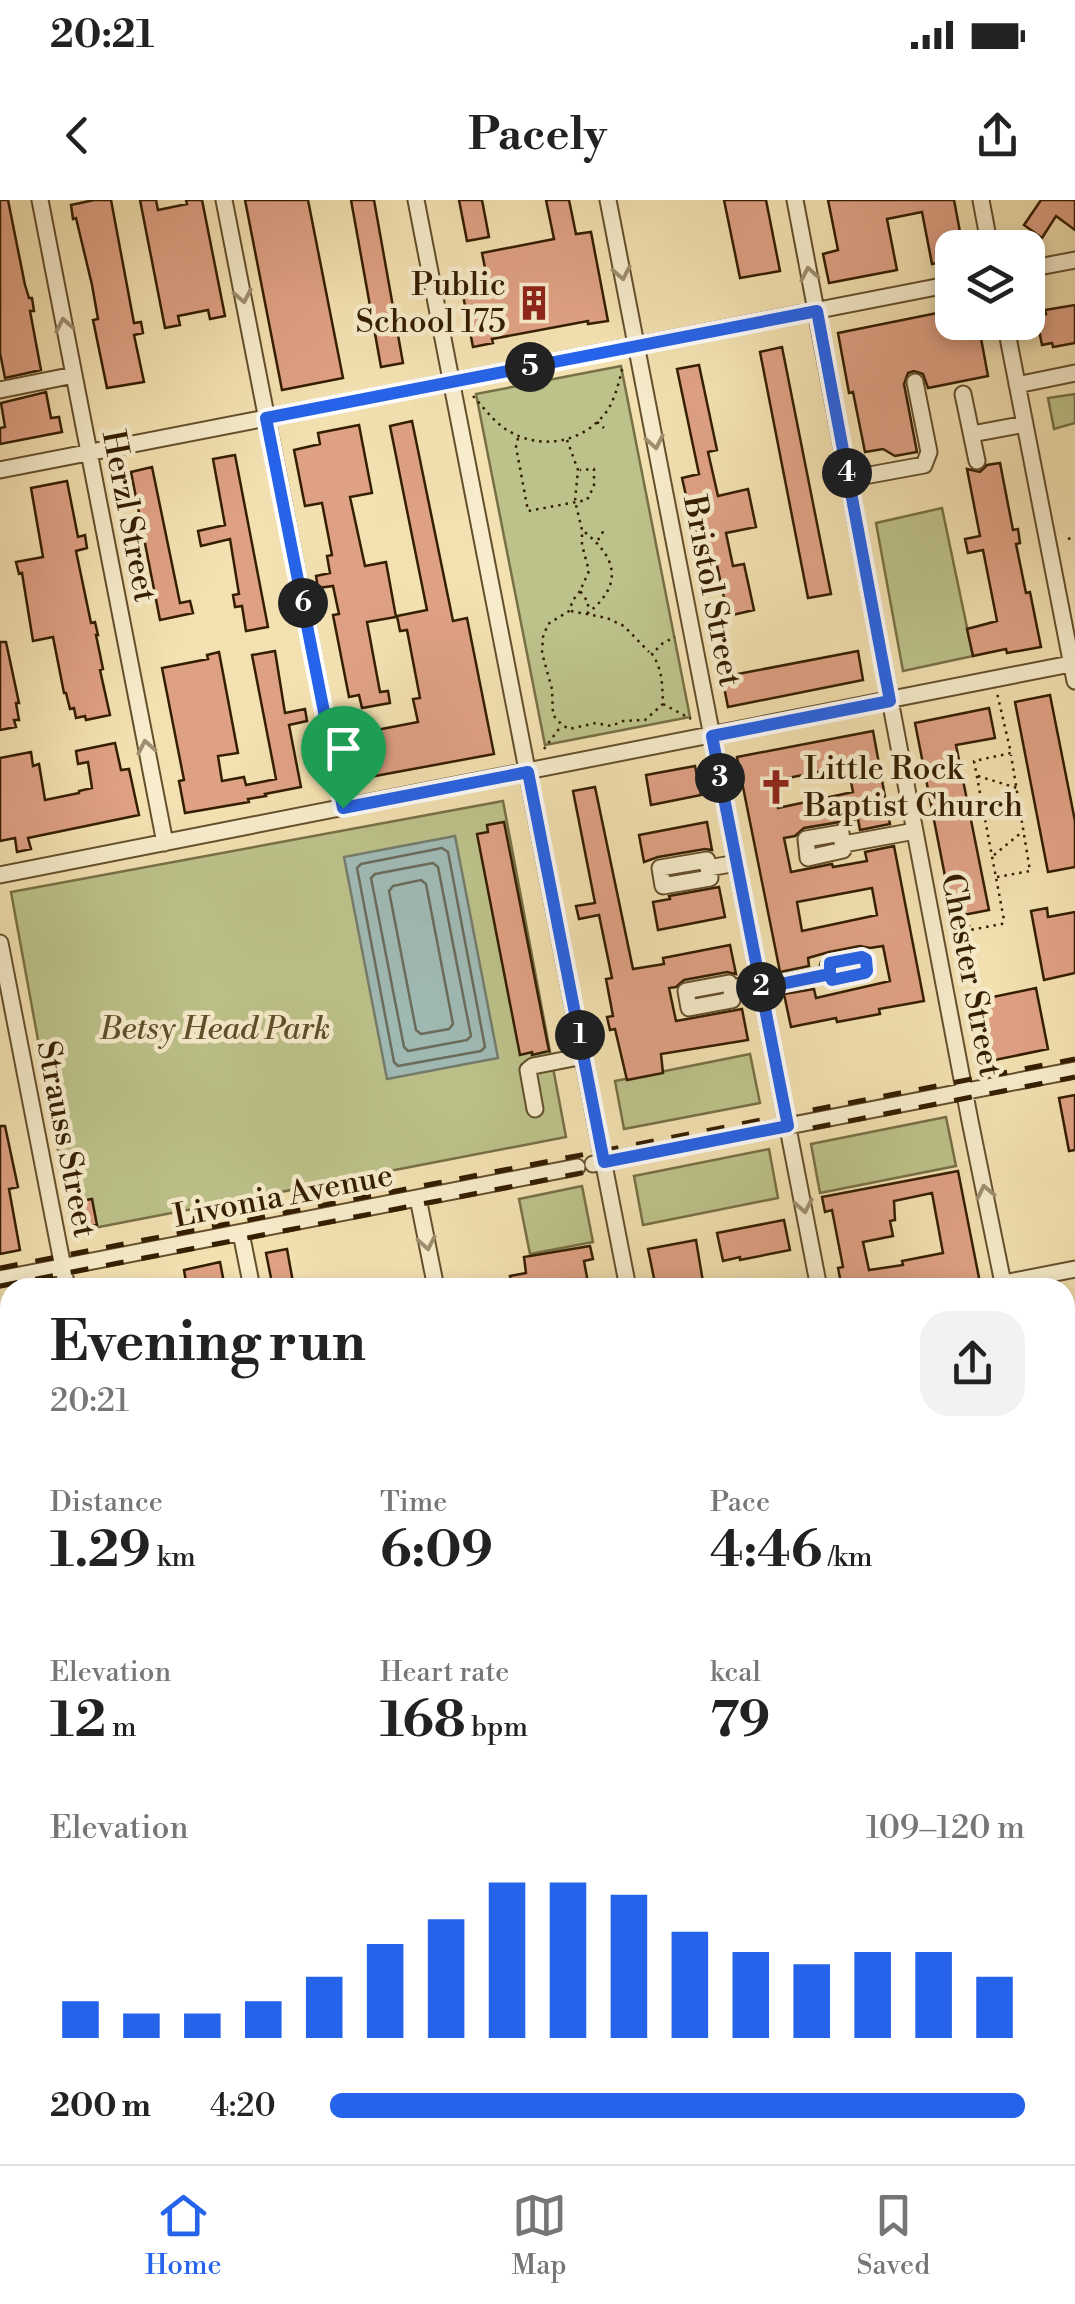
<!DOCTYPE html>
<meta charset="utf-8">
<style>
body{margin:0;font-family:"Libre Bodoni",serif;background:#f2f2f2;color:#222;height:100vh;display:flex;flex-direction:column;font-size:38px;white-space:nowrap}
*{box-sizing:border-box;margin:0}
p{font-size:32px;color:#767676}
.icon{flex:none;width:55px;height:55px;fill:none;stroke:currentColor;stroke-width:2;stroke-linecap:round;stroke-linejoin:round}
.map{position:relative;flex:1;overflow:hidden}
.drawer{position:absolute;left:0px;top:1078px;width:1075px;height:888px;display:flex;flex-direction:column;background:#fff;border-radius:30px 30px 0 0;box-shadow:0 5px 15px #0003}
.drawer>*{flex:none}
.fabs{position:absolute;left:935px;top:30px;display:grid;gap:20px}
.fabs a{display:grid;place-items:center;width:110px;height:110px;border-radius:20px;background:#fff;box-shadow:0 5px 15px #0003;font-size:50px}
.pin{position:absolute;display:grid;place-items:center;width:85px;height:85px;color:#fff;margin:-102px -42px;border-radius:50% 50% 50% 0;rotate:-45deg;box-shadow:0 0 10px #0007}
.pin .icon{rotate:45deg}
.km{position:absolute;width:50px;height:50px;margin:-25px;border-radius:50%;background:#222;color:#fff;font-size:28px;line-height:50px;text-align:center}
.round{display:grid;place-items:center;flex:none;width:105px;height:105px;border-radius:30px;background:#f2f2f2}
.overview{display:flex;align-items:center;justify-content:space-between;height:170px;padding:0 50px}
h1{font-size:55px;font-weight:800;line-height:75px}
.metrics{display:grid;grid-template-columns:repeat(3,1fr);gap:15px;height:170px;padding:10px 50px}
.metrics div{display:grid;align-content:center}
.metrics b{font-size:50px;font-weight:800}
.metrics small{font-size:28px;font-weight:400}
.metrics p{font-size:28px}
.chart{height:280px;padding:20px 50px}
.chart p{display:flex;justify-content:space-between}
.chart svg{width:100%;height:180px;margin-top:10px;stroke:#2563eb;stroke-width:6}
ul{padding:0 50px;list-style:none;font-size:32px}
li{display:grid;grid-template-columns:160px 120px 1fr;align-items:center;height:75px}
li i{height:25px;border-radius:12px;background:#2563eb}
.status{display:flex;justify-content:space-between;align-items:center;height:70px;padding:0 50px;background:#fff;direction:ltr}
.status svg{height:28px;fill:currentColor}
header{display:flex;justify-content:space-between;align-items:center;height:130px;padding:0 50px;background:#fff;font-size:45px;font-weight:800}
.dock{display:flex;justify-content:space-around;align-items:center;height:140px;border-top:2px solid #e0e0e0;background:#fff;font-size:28px;color:#767676}
.dock a{display:grid;justify-items:center;gap:5px}
.dock .on{color:#2563eb}
.map>svg:first-child{display:block}
.green{fill:#bdc28a;stroke:#787045;stroke-width:2.5}
.water{fill:#a0bbb6;stroke:#757c6d;stroke-width:2.5}
.lines{fill:none;stroke-linecap:round;stroke-linejoin:round}
.shore{stroke:#6a6c5b;stroke-width:2.5}
.building{fill:#dfa184;stroke:#341e00;stroke-width:2.5;fill-rule:evenodd}
.minor-casing{stroke:#644f2c;stroke-width:19}
.path{stroke:#341e00;stroke-width:2.5;stroke-dasharray:2.5 5;stroke-linecap:butt}
.minor{stroke:#f7eccc;stroke-width:15}
.rail{stroke:#341e00;stroke-width:5;stroke-dasharray:18 18;stroke-linecap:butt}
.oneway{stroke:#9f8f70}
.route-casing{stroke:#fff;stroke-width:20}
.route{stroke:#2563eb;stroke-width:12}
.labels{text-anchor:middle;dominant-baseline:central;stroke-width:9;stroke-linejoin:round;paint-order:stroke}
.poi-label{font-size:32px;fill:#341e00;stroke:#f7eccc;text-anchor:end}
.street-label{font-size:32px;fill:#341e00;stroke:#f7eccc}
.park-label{font-size:32px;font-style:italic;fill:#5d4f29;stroke:#f7eccc}
</style>
<div class="status"><b>20:21</b><svg viewBox="0 0 49 12"><path d="M0 12V9h3v3zM5 12V6h3v6zM10 12V3h3v9zM15 12V0h3v12zM26 1h20v11H26zM47 4h2v5h-2z"/></svg></div>
<header><svg class="icon" aria-label="back" viewBox="0 0 24 24"><path d="M15 5l-7 7 7 7"/></svg>Pacely<svg class="icon" aria-label="share" viewBox="0 0 24 24"><path d="M12 15V3M7 8l5-5 5 5M5 13v7h14v-7"/></svg></header>
<div class="map">
<svg width="1075" height="1964" viewBox="0 0 1075 1964">
<rect width="100%" height="100%" fill="#f3e1b1"/>
<filter id="stains"><feTurbulence type="fractalNoise" baseFrequency=".002" numOctaves="4"/><feColorMatrix values="0 0 0 0 .2 0 0 0 0 .09 0 0 0 0 .02 0 0 0 .5 -.17"/></filter>
<radialGradient id="worn" r=".72"><stop offset=".6" stop-color="#630" stop-opacity="0"/><stop offset="1" stop-color="#630" stop-opacity=".3"/></radialGradient>
<!-- green -->
<path class="green" d="M621,166l69,351 -145,28 -69,-351z
M1075,194v29l-21,6 -6,-31z
M942,308l31,148 -70,15 -27,-148z
M503,601l63,336 -493,95 -62,-340z
M750,854l10,49 -136,26 -9,-48z
M946,917l10,49 -136,27 -9,-49z
M769,949l9,49 -135,27 -9,-49z
M582,986l11,56 -63,12 -11,-55z"/>
<!-- water -->
<path class="water" d="M455,636l43,222 -111,21 -43,-222z"/>
<g class="lines">
<!-- shore -->
<path class="shore" d="M442,648l6,4 37,195 -4,4 -83,15 -4,-4 -37,-194 4,-4z
M433,663l5,4 33,169 -4,4 -59,11 -4,-4 -33,-169 4,-4z
M421,680l5,4 27,140 -4,5 -28,5 -5,-4 -27,-139 4,-5z"/>
</g>
<!-- building -->
<path class="building" d="M0,0h8l17,85 4,13h3l2,13h-4l11,59 -36,8 -5,-25z
M94,0h17l23,123 7,-1 2,11 -9,2 10,47 -37,6 -14,-68 5,-1 -6,-34 -16,-67 -3,1 -2,-14z
M140,0h16l2,10 29,-6 -1,-4h16l23,116 -15,3 -2,-9 -30,6 2,9 -15,3z
M245,0h63l35,178 -61,12z
M351,0h23l29,163 -22,4z
M459,0h23l7,37 -22,4z
M546,0h23l7,34 15,-2 17,89 -20,3v-3l-96,18 1,4 -20,4 -12,-62 17,-3 -1,-7 9,-2 -4,-20 72,-14z
M724,0h42l14,71 -40,7z
M828,0h126l9,48h-11v12l-20,4 -10,-52 -35,7 10,51 -68,13 -6,-29 15,-4z
M1041,0h34v30l-19,-14 -14,22 -18,-13z
M1075,105v38l-22,4 -1,-4 -10,2 -6,-29 10,-2 -1,-4z
M952,110v12h26l10,54 -60,12 -5,-14 -9,-3 -6,2 -4,11 13,68 -22,4 -12,-7 -18,3 -12,-60 -4,1 -11,-60z
M782,147l49,247 -23,4 -48,-246z
M699,165l18,85 -9,2 10,44 30,-7 8,38 -30,6 7,33 11,-2 10,46 -26,6 -12,-55 -16,3 -5,-23 4,-1 -9,-41 -3,1 -5,-22 17,-4 -22,-105z
M46,192l5,26 8,-1 3,15 -62,12v-16l5,-1 -4,-24z
M412,221l41,200 14,-3 27,136 -119,22 -2,-10 -17,3 -5,-25 17,-4 -2,-8 52,-10 -5,-23 7,-1 -13,-68 -7,1 -3,-15 30,-6 -37,-184z
M359,225l13,68 -22,4 15,69 21,-4 10,55 -29,5 13,70 8,-1 2,12 -28,5 -3,-13 -10,2 -16,-82 6,-1 -6,-28 -15,2 -2,-12 14,-3 -3,-17 5,-1 -10,-52 -17,3 -11,-56 26,-6 -2,-11z
M235,255l33,172 -22,4 -4,-25 -7,1 -2,-12 6,-1 -9,-55 -29,7 -3,-15 27,-6 -12,-66z
M1000,263l13,67 5,-1 2,14 -4,1 10,49 4,-1 11,55 -34,6 -1,-4 -33,7 -6,-27 30,-8 -14,-71 -15,3 -3,-14 15,-3 -13,-67 13,3 7,-7z
M152,267l28,136 10,-2 3,12 -33,7 -29,-148z
M67,281l11,56 7,-2 2,13 -11,3 15,72 4,-1 3,13h-2l7,34 -3,1 10,45 -24,5 -1,-4 -9,2 -2,-10 -4,1 -4,-16h-2l-11,-56 -20,4 -11,-68 -3,1 -3,-12 27,-5 -12,-69z
M0,442h6l13,61h-3l3,17h-5l2,7 -16,3z
M275,451l10,62 20,-4 2,12 -18,4 12,62 -36,7 1,2 -18,3 1,3 -64,11 -6,-32 5,-1 -22,-112 46,-9 -1,-4 12,-3 19,101 -20,3 4,25 22,-4 2,8 30,-6 -24,-124z
M858,451l5,29 -135,27 -6,-30z
M1050,495l25,126v46l-27,5 -33,-170z
M989,508l6,30 -39,7 33,165 -36,7 -38,-194z
M873,531l17,93 -30,6 -2,-11 -54,9 -9,8 -11,2 7,34 41,-8 1,3 34,-6 -2,-9 29,-6 30,155 -45,8 1,5 -43,8 -1,-4 -45,9 -7,-33 30,-5 2,9 74,-17 -7,-35 -13,2 -10,-2 -31,6 -21,6 1,8 -29,6 -43,-215zM848,566l5,26 -75,16 -5,-27zM872,688l5,27 -75,16 -5,-29z
M115,543l6,27 8,-1 10,46 -111,23 3,11 -14,3 -2,-14 -15,3v-83l31,-6 2,14 6,-2 6,36 34,-7v-2l13,-3 -4,-26 -10,2 -2,-13z
M695,566l6,29 -50,10 -5,-30z
M595,587l38,182 31,-5 -1,-6 67,-13 6,29 -9,-2 -43,8 -8,7 -7,1 7,33 66,-12 6,31 -87,14 2,19 -36,7 -12,-51 -5,1 -3,-13 6,-1 -7,-37 6,-1 -13,-63 -20,4 -3,-13 19,-3 -22,-112z
M504,622l45,229 -17,4v-3l-12,3 -43,-221 11,-2 -1,-7z
M707,622l5,28 -7,-1 -47,8 -14,5 -5,-27z
M719,687l6,30 -67,13 -5,-28 17,-3 -1,-3z
M1047,708l1,9 27,-5v61l-31,7 -13,-69z
M1036,788l12,61 -63,13 -5,-2 -11,-58z
M1075,895v55l-6,1 -10,-53z
M0,926h5l13,61 -9,2 11,61 -20,4z
M958,971l23,117h-31l-1,-5 -23,5h-84l-4,-20 5,-1 -11,-57 -7,2 -3,-15zM932,993l11,60 -41,8 1,4 -34,5 -6,-28 30,-6 -3,-15 5,-1 -1,-19z
M92,999l5,26 -17,3 -5,-26z
M784,1020l6,30 -50,10v-3l-17,4 -6,-28z
M696,1040l8,48h-48l-8,-39z
M590,1046l3,13 -9,2 5,27h-76l-3,-12 16,-3 -2,-16z
M287,1049l7,39h-21l-7,-35z
M220,1062l5,26h-38l-3,-18z"/>
<g class="lines">
<defs>
<path id="minor" d="M40,0l125,643
M224,0l119,608
M416,0l212,1088
M608,0l211,1088
M795,0l175,921 34,167
M981,0l9,48
M1028,69l47,-9
M1005,122l70,359
M1017,185l58,-12
M0,190l74,-15
M963,194l14,67
M972,234l53,-10
M0,270l952,-186
M848,279l76,-14 5,-13 -14,-70
M841,633l2,17 -35,8 -2,-19z
M844,644l71,-13
M708,668l2,10 -47,8 -3,-18 47,-8 1,8 29,-5
M0,675l1075,-212
M0,743l67,345
M761,787l69,-13 -2,-8 3,-3 31,-6 4,2 1,12 -2,2 -33,7 -2,-6
M731,789l1,11 -43,8 -3,-17 43,-8 2,6 28,-8
M535,909l-7,-39 5,-4 51,-10
M593,964l482,-94
M418,998l18,90
M241,1033l11,55
M0,1079l577,-112
M1004,1083l71,-14
M1069,1205l6,28
M1065,1277l10,-2
M1065,1402l10,51
M0,1484l10,-2
M1065,1681l10,-2
M0,1725l10,51
M0,1888l10,-1
M44,1955l2,9
M237,1955l1,9
M421,1955l2,9
M605,1955l2,9
M797,1955l2,9
M988,1955l2,9"/>
</defs>
<!-- minor casing -->
<use href="#minor" class="minor-casing"/>
<!-- path -->
<path class="path" d="M473,196c11,12 21,26 34,34 33,21 77,13 100,-19 9,-14 12,-30 16,-45
M597,222l7,6
M518,238l-2,9 12,64 59,-11 7,-14v-17l-14,1
M567,240l11,30 -3,31 7,29v15l7,26 -9,20 8,11v11c36,-29 29,-56 -6,-83
M1068,339l7,-2
M598,340l6,-10
M580,391l-7,9 -4,11 -21,13 -5,13 -1,16 10,36 1,26 9,10 7,4 27,-6 15,3 12,-5 22,-1 18,-16c-1,-19 0,-34 -11,-50l11,-11 12,-6
M571,411l36,7 17,8 25,26
M663,504l28,15
M544,549l17,-23
M978,576l39,12
M985,613l32,-5
M994,655l28,-23
M997,677l33,-6 -19,-116
M950,724l18,-4 2,10 32,-6 2,-4 -30,-159 37,-8 -14,-60"/>
<!-- minor -->
<use href="#minor" class="minor"/>
<!-- rail -->
<path class="rail" d="M0,1068l1075,-209
M0,1086l1075,-209"/>
</g>
<!-- one-way arrows -->
<defs><path id="oneway-chevron" d="M-2-3.5L2.5 0L-2 3.5" fill="none" stroke-width="1.6" stroke-linecap="round" stroke-linejoin="round" transform="scale(2.5)"/></defs>
<g class="oneway">
<use href="#oneway-chevron" transform="translate(622 73) rotate(79)"/>
<use href="#oneway-chevron" transform="translate(809 74) rotate(-101)"/>
<use href="#oneway-chevron" transform="translate(243 96) rotate(79)"/>
<use href="#oneway-chevron" transform="translate(64 125) rotate(-101)"/>
<use href="#oneway-chevron" transform="translate(655 242) rotate(79)"/>
<use href="#oneway-chevron" transform="translate(146 547) rotate(-101)"/>
<use href="#oneway-chevron" transform="translate(985 992) rotate(-102)"/>
<use href="#oneway-chevron" transform="translate(804 1006) rotate(79)"/>
<use href="#oneway-chevron" transform="translate(427 1043) rotate(79)"/>
</g>
<g class="lines">
<defs>
<path id="route" d="M343,608l185,-36 76,390 184,-36 -27,-138 69,-14 2,6 33,-7 2,-2 -1,-12 -4,-2 -32,6v11l-69,14 -49,-252 178,-35 -73,-390 -551,107 77,390"/>
</defs>
<!-- route casing -->
<use href="#route" class="route-casing"/>
<!-- route -->
<use href="#route" class="route"/>
</g>
<!-- icons -->
<defs>
<symbol id="building-bare" viewBox="-9 -9 18 18"><path d="M-4-6H4V6H1V3H-1V6H-4ZM-2.5-4.3h1.7v1.8h-1.7ZM.8-4.3h1.7v1.8H.8ZM-2.5-1h1.7V.8h-1.7ZM.8-1h1.7V.8H.8Z" fill="#8f2418" stroke="#f7eccc" stroke-width="2.5" paint-order="stroke"/></symbol>
<symbol id="church-bare" viewBox="-9 -9 18 18"><path d="M-1.2-6h2.4v3.5h3.3v2.4h-3.3V6h-2.4V-.1h-3.3v-2.4h3.3Z" fill="#8f2418" stroke="#f7eccc" stroke-width="2.5" paint-order="stroke"/></symbol>
</defs>
<g fill-rule="evenodd">
<use href="#building-bare" x="509" y="78" width="50" height="50"/>
<use href="#church-bare" x="751" y="562" width="50" height="50"/>
</g>
<g class="labels">
<!-- poi labels -->
<g class="poi-label">
<text x="506" y="85">Public<tspan x="506" dy="37">School 175</tspan></text>
<text x="804" y="569" text-anchor="start">Little Rock<tspan x="804" dy="37">Baptist Church</tspan></text>
</g>
<!-- street labels -->
<g class="street-label">
<text transform="translate(129 316) rotate(79)">Herzl Street</text>
<text transform="translate(712 391) rotate(79)">Bristol Street</text>
<text transform="translate(971 775) rotate(79)">Chester Street</text>
<text transform="translate(66 939) rotate(79)">Strauss Street</text>
<text transform="translate(283 996) rotate(-11)">Livonia Avenue</text>
</g>
<!-- park labels -->
<g class="park-label">
<text x="215" y="829">Betsy Head Park</text>
</g>
</g>
<rect width="100%" height="100%" filter="url(#stains)"/>
<rect width="100%" height="100%" fill="url(#worn)"/>
</svg>
<div class="fabs">
<a><svg class="icon" aria-label="layers" viewBox="0 0 24 24"><path d="M12 4l9 5-9 5-9-5zM3 14l9 5 9-5"/></svg></a>
</div>
<div class="pin" style="left:343px;top:608px;background:#1e9e55"><svg class="icon" aria-label="arrive" viewBox="0 0 24 24"><path d="M6 21V4h12l-3 4 3 4H6"/></svg></div>
<b class="km" style="left:580px;top:835px">1</b>
<b class="km" style="left:761px;top:787px">2</b>
<b class="km" style="left:720px;top:578px">3</b>
<b class="km" style="left:847px;top:273px">4</b>
<b class="km" style="left:530px;top:167px">5</b>
<b class="km" style="left:303px;top:403px">6</b>
<section class="drawer">
<div class="overview"><div><h1>Evening run</h1><p>20:21</p></div><a class="round"><svg class="icon" aria-label="share" viewBox="0 0 24 24"><path d="M12 15V3M7 8l5-5 5 5M5 13v7h14v-7"/></svg></a></div>
<div class="metrics">
<div><p>Distance</p><b>1.29<small> km</small></b></div>
<div><p>Time</p><b>6:09</b></div>
<div><p>Pace</p><b>4:46<small> /km</small></b></div>
</div>
<div class="metrics">
<div><p>Elevation</p><b>12<small> m</small></b></div>
<div><p>Heart rate</p><b>168<small> bpm</small></b></div>
<div><p>kcal</p><b>79</b></div>
</div>
<div class="chart"><p><span>Elevation</span>109–120 m</p>
<svg viewBox="0 0 160 44" preserveAspectRatio="none"><path d="M5 44V35M15 44V38M25 44V38M35 44V35M45 44V29M55 44V21M65 44V15M75 44V6M85 44V6M95 44V9M105 44V18M115 44V23M125 44V26M135 44V23M145 44V23M155 44V29"/></svg>
</div>
<ul>
<li><b>200 m</b>4:20<i style="width:100%"></i></li>
</ul>
</section>
</div>
<nav class="dock">
<a class="on"><svg class="icon" aria-label="home" viewBox="0 0 24 24"><path d="M3 11l9-7 9 7M6 9v11h12V9"/></svg>Home</a>
<a><svg class="icon" aria-label="map" viewBox="0 0 24 24"><path d="M3 6l6-2 6 2 6-2v14l-6 2-6-2-6 2zM9 4v14M15 6v14"/></svg>Map</a>
<a><svg class="icon" aria-label="saved" viewBox="0 0 24 24"><path d="M7 4h10v16l-5-4-5 4z"/></svg>Saved</a>
</nav>
